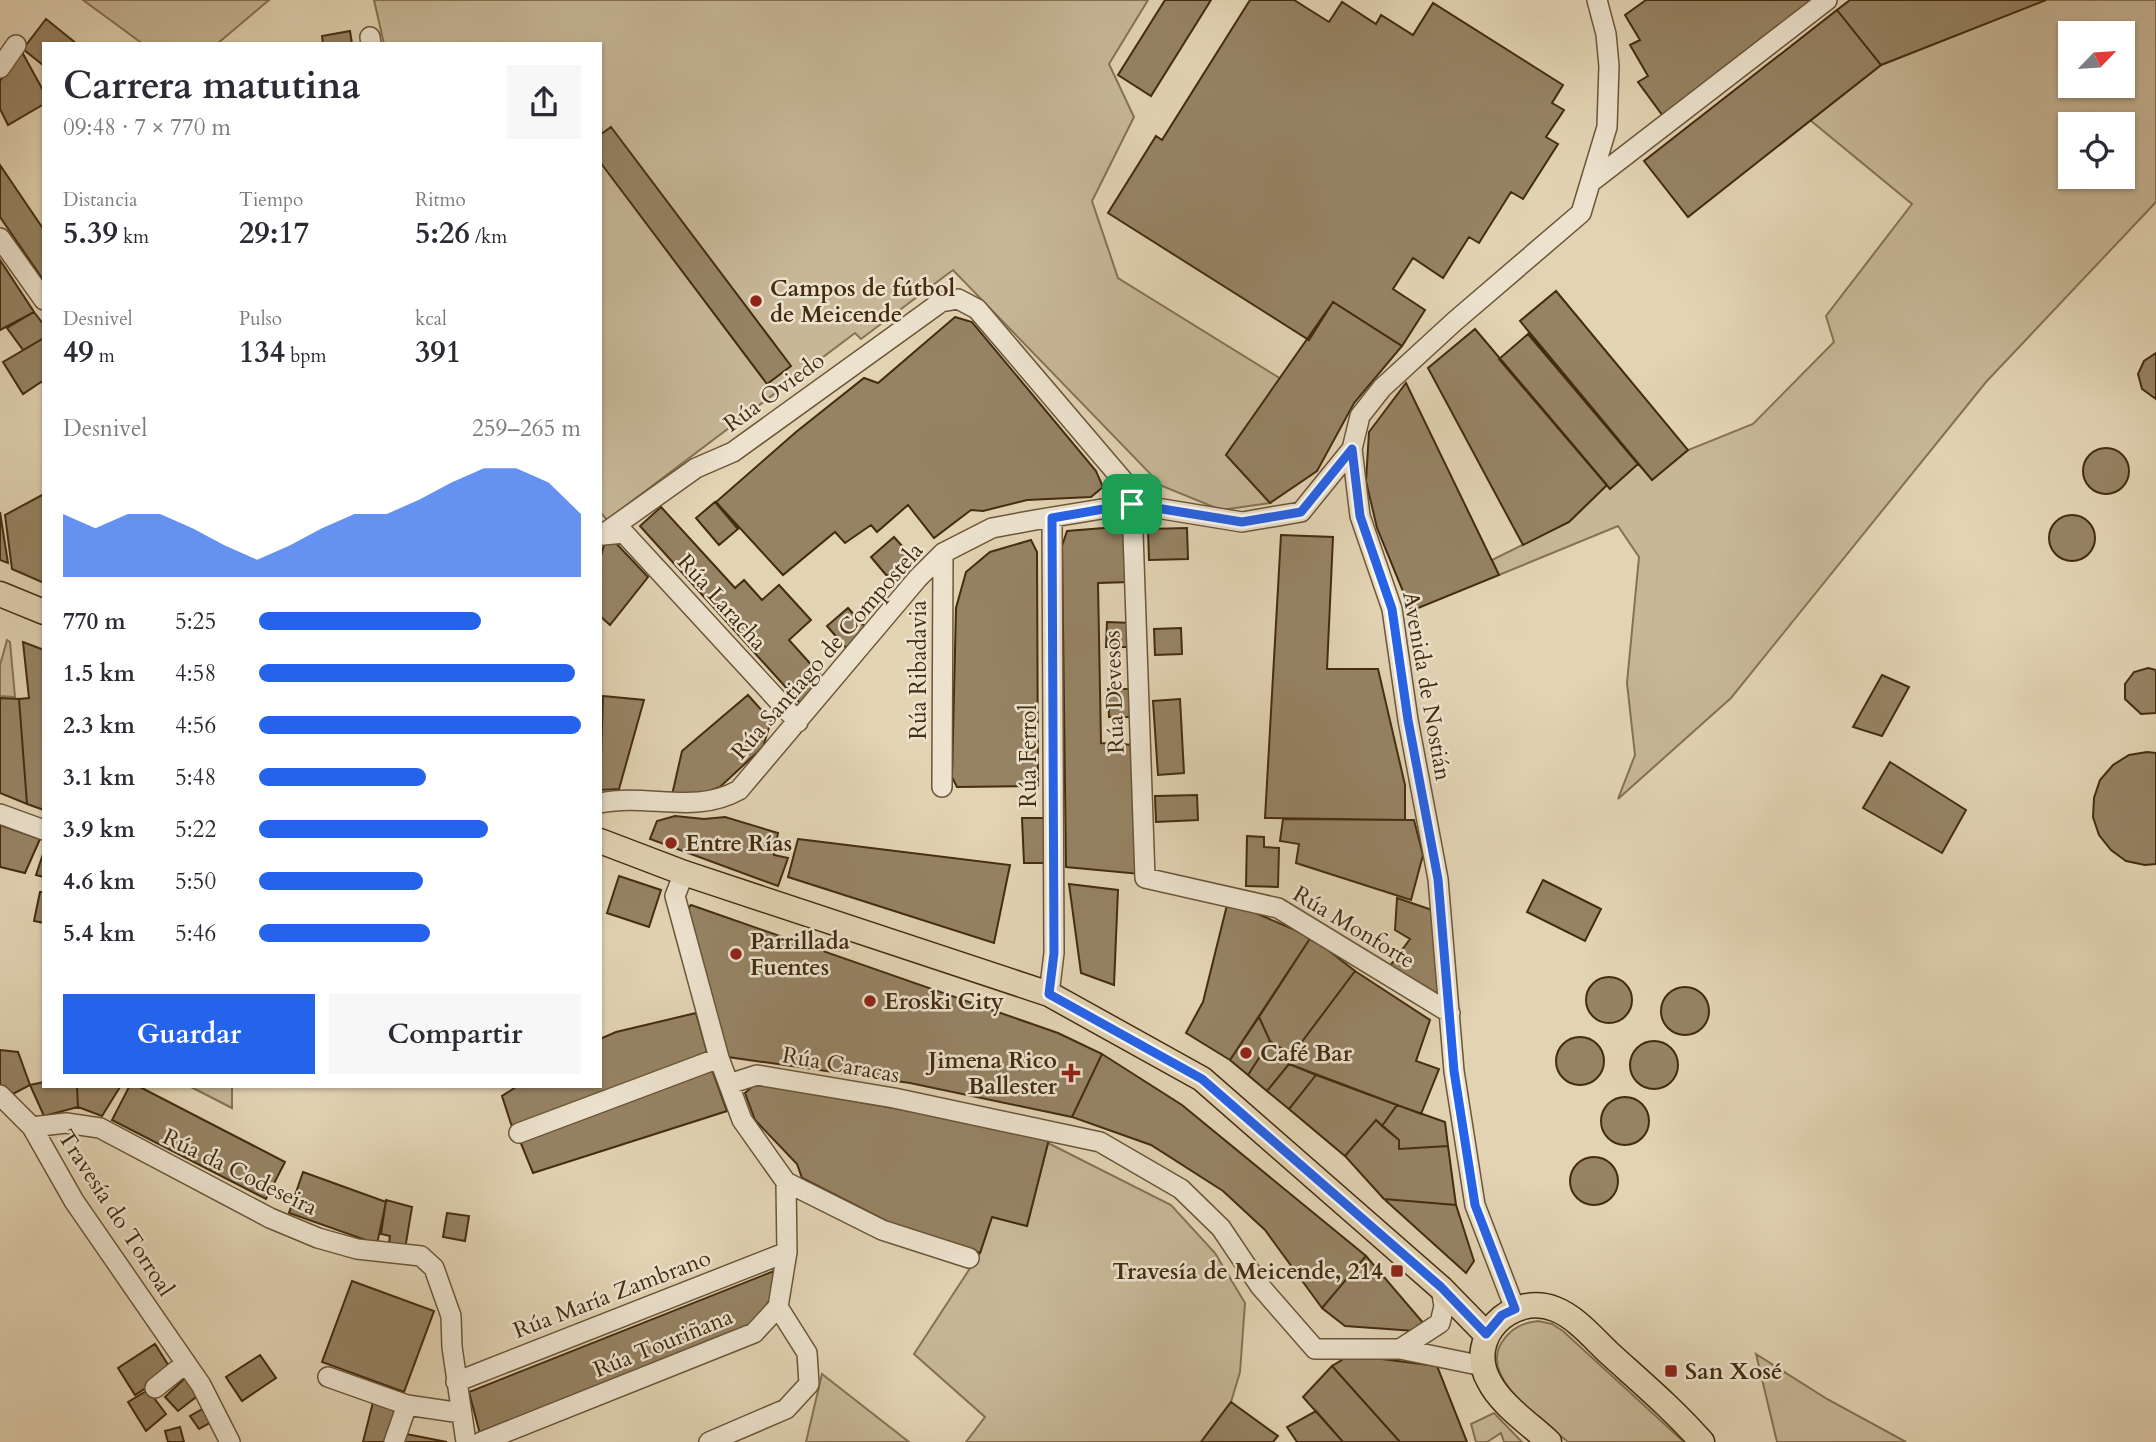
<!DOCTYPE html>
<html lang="es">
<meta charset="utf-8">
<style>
body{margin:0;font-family:Cardo,serif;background:#f7f7f7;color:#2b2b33;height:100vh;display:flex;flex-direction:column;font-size:26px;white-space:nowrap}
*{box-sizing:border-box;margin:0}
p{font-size:23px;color:#7c7c81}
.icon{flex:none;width:38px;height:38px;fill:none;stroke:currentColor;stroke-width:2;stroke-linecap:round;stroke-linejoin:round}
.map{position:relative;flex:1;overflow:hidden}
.side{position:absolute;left:42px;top:42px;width:560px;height:1046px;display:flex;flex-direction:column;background:#fff;border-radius:0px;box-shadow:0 2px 5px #0004}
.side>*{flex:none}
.needle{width:46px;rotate:65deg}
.controls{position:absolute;left:2058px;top:21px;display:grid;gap:14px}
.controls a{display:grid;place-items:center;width:77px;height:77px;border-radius:0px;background:#fff;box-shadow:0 2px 5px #0004;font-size:35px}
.pin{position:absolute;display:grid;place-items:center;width:60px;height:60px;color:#fff;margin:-30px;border-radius:14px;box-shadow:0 4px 10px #0006}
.round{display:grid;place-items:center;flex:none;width:74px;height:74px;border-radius:0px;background:#f7f7f7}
.head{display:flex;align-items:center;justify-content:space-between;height:119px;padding:0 21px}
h1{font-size:38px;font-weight:700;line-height:52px}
.stats{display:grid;grid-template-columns:repeat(3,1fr);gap:10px;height:119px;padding:7px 21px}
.stats div{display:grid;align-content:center}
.stats b{font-size:30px;font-weight:700}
.stats small{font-size:19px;font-weight:400}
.stats p{font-size:19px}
.chart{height:196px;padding:14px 21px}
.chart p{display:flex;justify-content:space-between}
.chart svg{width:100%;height:126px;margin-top:7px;fill:#2563eb;opacity:.7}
.cta{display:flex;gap:14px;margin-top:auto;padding:14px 21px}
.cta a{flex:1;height:80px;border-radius:0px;background:#2563eb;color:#fff;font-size:28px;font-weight:700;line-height:80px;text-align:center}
.cta a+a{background:#f7f7f7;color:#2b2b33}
ul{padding:0 21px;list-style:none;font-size:23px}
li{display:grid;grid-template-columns:112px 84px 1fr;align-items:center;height:52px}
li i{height:18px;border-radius:9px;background:#2563eb}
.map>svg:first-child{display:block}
.green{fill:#c7b797;stroke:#857253;stroke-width:2;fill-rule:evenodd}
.building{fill:#968364;stroke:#432c0f;stroke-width:2}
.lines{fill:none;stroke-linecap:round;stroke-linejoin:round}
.minor-casing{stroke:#6b5638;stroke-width:22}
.major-casing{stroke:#432c0f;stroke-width:27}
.minor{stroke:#ece2ce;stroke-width:19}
.major{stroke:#e2d3b3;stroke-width:24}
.route-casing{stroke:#fff;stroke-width:14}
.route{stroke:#2563eb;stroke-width:9}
.poi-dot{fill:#8f2418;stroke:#ece2ce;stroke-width:2.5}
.labels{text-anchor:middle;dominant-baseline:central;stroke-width:5;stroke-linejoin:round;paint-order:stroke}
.poi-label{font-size:23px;font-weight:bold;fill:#432c0f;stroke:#ece2ce;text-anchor:start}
.street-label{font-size:23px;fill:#432c0f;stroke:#ece2ce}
</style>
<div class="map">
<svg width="2156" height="1442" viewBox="0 0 2156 1442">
<rect width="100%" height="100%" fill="#e2d3b3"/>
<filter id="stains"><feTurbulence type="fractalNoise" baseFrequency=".00286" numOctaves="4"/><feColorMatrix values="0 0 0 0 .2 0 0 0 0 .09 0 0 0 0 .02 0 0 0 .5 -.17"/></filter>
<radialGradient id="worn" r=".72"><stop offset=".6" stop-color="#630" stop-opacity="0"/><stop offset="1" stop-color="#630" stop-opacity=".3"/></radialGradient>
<!-- green -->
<path class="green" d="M83,0h186l-52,44h-74z
M374,0h774l-39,64 25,53 -42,84 26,77 163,101 -55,76 44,48 -49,7 -59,-24 -209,-216 -92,69 -6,-6 -248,187 -7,-8v-468h-216z
M2046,0h110v202l-170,180 -255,316 -113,101 17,-44 -8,-72 12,-126 -21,-31 -119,49 -7,-15 77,-38 38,-37 4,3 27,-24 14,15 36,-29 65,-26 81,-82 -8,-26 86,-112 -102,-84 71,-55zM2070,33h53v53h-53zM2070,124h53v53h-53z
M7,640l3,2 5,55 -15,-1v-31z
M191,1087h41v21z
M1048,1143l123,62 44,48 30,50 -5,69 -9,30 -30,40h-235l19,-25 -71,-63 66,-101 12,-36 35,9z
M1538,1321l14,3 11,7 121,111h-116c-24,-21 -90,-64 -66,-100 9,-14 20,-19 36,-21z
M1756,1354l71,45 79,43h-129z
M822,1374l87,68h-103z
M1494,1413l28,29h-18l-3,-9 -14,9h-11l-5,-18z"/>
<!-- building -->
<path class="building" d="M1165,0h46l-60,96 -33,-21z
M1250,0h44l35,22 13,-20 34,22 5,-9 32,20 20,-32 130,82 -11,18 12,7 -18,27 12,7 -35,55 -12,-7 -32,51 -10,-6 -26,41 -30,-20 -20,31 32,21 -23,36 -69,-44 -24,38 -201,-127 48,-77 6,4z
M1646,0h171l-154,116 -25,-34 10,-6 -18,-31 10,-5 -15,-25z
M1850,0h196l-165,65 -44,-55z
M1837,10l44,55 -193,152 -44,-56z
M46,19l31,25h-33v22l-21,-17z
M350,31l2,13h-29l-1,-8z
M22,52l22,40v12l-36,21 -8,-16v-28z
M611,127l180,239 -24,18 -167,-222v-27z
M0,165l44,65v51l-44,-64z
M0,260l34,52 -34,18z
M1556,291l132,159 -36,30 -132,-159z
M1333,302l69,44 -48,57 -37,68 -47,32 -44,-48z
M34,312l10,13v13l-21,12 -16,-22z
M955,317l17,5 124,149 7,16 -12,10 -64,3 -44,11 -12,-1 -37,28 -26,-33 -31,27 -6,-7 -26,18 -10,-11 -52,43 -67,-73 80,-70 68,-54 14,5z
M1475,329l132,156 -38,37 -46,23 -95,-177z
M1528,334l110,130 -28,25 -111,-130z
M44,338v42l-21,14 -20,-32z
M2156,353v46l-14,-10 -4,-15 6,-13z
M1406,383l93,192 -88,36 -34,-83 -11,-47 3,-49z
M2083 471a23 23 0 1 1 46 0a23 23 0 1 1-46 0Z
M44,494v89l-32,-14 -7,-54z
M715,502l23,27 -19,16 -23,-27z
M661,507l74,81 9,-8 18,20 17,-15 32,35 -22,20 36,40 -25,23 -160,-177z
M0,512l8,51 -8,-3z
M2049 538a23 23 0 1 1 46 0a23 23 0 1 1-46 0Z
M1128,526l2,56 -32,1 3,160 34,2 5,129 -74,-7 -4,-321 5,-15z
M1187,528l1,31 -39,1 -1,-31z
M1281,535l52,2 -6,132h51l27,116v35l-140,-2z
M894,537l17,19 -24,20 -16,-19z
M612,539l36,38 -38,48 -10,-9v-57l4,-14z
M1031,540l6,12 1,234 -81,1 -5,-10 4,-169 10,-36 24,-20z
M848,608l20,22 -21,19 -20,-23z
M1107,622l25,1 -1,24h-25z
M1181,628l1,26 -27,1 -1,-26z
M23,642l21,8v160l-17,-6 -8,-105 10,-1z
M2148,668l8,2v43l-15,1 -16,-15v-15l9,-12z
M1882,675l27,12 -27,49 -29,-9z
M1108,689h26v28h-25z
M748,695l23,26 -8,26 -43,40 -19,7 -29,1 10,-44z
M603,696l41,4 -25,89 -19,1z
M0,698l19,1 8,105 -27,-11z
M1180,699l4,74 -26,2 -5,-74z
M2147,752l9,1v111l-11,1 -19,-4 -15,-11 -12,-15 -6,-18 1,-19 6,-18 13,-15 16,-10z
M1890,762l76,48 -24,43 -79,-45z
M1197,795l1,25 -42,2 -1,-26z
M675,816l29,3 21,-2 53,16 -4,22 14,3 -10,28 -128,-47 7,-18z
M1022,818h22l1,45h-21z
M1283,819l131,1 9,35 -12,45 -115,-37 3,-19 -19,-3z
M0,825l40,14 -15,34 -25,-6z
M1247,836l17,1v10l15,1 -1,39 -32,-1z
M798,839l212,26 -16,78 -206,-66z
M44,851v26l-8,-2z
M619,876l42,14 -12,37 -42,-14z
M1543,880l58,29 -16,32 -58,-29z
M1069,884l49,6 -4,95 -33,-12z
M40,892h4v31l-10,-2z
M1397,898l38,13 4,87 -49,-32 20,-27 -15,-9z
M1228,901l83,36 -81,123 -44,-27 17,-31z
M691,905l367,128 44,21 -30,63 -162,-34 -182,-26 -44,-144z
M1311,937l44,34 -63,84 -22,-14 -11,-24z
M1355,971l75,49 -14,41 23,8 -18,45 -132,-50 3,-9z
M1586 1000a23 23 0 1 1 46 0a23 23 0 1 1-46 0Z
M1661 1011a24 24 0 1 1 48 0a24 24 0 1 1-48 0Z
M696,1013l11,39 -194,78 -11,-34 14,-9h84v-48l16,-7z
M1259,1017l11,24 -22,34 -18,-15z
M1556 1061a24 24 0 1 1 48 0a24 24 0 1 1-48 0Z
M1630 1065a24 24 0 1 1 48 0a24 24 0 1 1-48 0Z
M1270,1041l22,14 -3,9 -22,27 -19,-16z
M0,1050l18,2 12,33 -21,11 -9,-10z
M1102,1054l80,51 184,151 -44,52 -57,-78 -42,-39 -72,-46 -79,-28z
M1289,1064l27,11 -27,34 -22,-18z
M711,1067l16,44 -194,62 -13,-32z
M1316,1075l81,30 -15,21 -6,-6 -31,36 -56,-47z
M44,1082v5h33l1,20 -34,9 -14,-31z
M755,1084l295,51 -23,91 -35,-9 -12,36 -88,-29 -90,-46 -5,-14 -42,-44 -10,-27z
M77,1087h43l-18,29 -24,-9z
M129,1087h11l145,75 -19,37 -154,-79z
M1601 1121a24 24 0 1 1 48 0a24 24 0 1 1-48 0Z
M1397,1105l48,17 3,24 -49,3v-9l-17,-14z
M1376,1120l23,20v9l49,-3 8,59 -72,-6 -39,-43z
M1570 1181a24 24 0 1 1 48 0a24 24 0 1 1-48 0Z
M303,1172l83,30 -9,42 -88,-31z
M1384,1199l72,6 18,56 -8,12z
M386,1200l26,7 -7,42h-17l2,-13 -9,-2z
M447,1213l22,3 -4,25 -22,-4z
M1366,1256l59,69 -10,6 -70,-5 -23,-18z
M774,1271l-2,26 -21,29 -271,108 -11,-42z
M352,1281l82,30 -30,81 -82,-30z
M155,1344l17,27 -37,24 -17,-27z
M260,1355l16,23 -34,23 -16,-24z
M1350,1355l87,11 30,76h-67l-68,-76z
M1332,1366l68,76h-57l-40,-45z
M187,1376l13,18 -22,17 -13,-14z
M148,1390l18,24 -20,17 -18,-29z
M373,1402l27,11 -11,29h-26z
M1231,1402l47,34 -5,6h-72z
M206,1407l7,14 -14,8 -9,-13z
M1316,1411l27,31h-46l-10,-15z
M180,1427l4,15h-16l-3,-11z
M401,1433l46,9h-48z"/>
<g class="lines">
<defs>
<path id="minor" d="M370,37l1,7
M0,68l16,-23
M1591,182l236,-182
M0,238l44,62
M602,535l94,-67 37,-16 208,-150 17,-3 19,10 149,175 6,20 13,374 133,30 172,105
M603,535l21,-2 174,189
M942,787l1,-234
M600,803c48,-10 95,12 139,-13l179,-212 25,-25 49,-25 43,-8 97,-16 110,18 59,-10 51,-63
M0,814l44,16
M1049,994l5,-41 -2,-435
M729,1084l28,-9 137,23 206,44 81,47 40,39 39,58 55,63h85l83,17
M0,1095l32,32 42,74 127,184 29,57
M32,1127l34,-4 34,5 170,90 48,20 39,11 64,7 13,12 17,48 1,31 14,95
M519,1133l200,-75
M786,1182l96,48 87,28
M1515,1309l-40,-104 -21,-134 -16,-192 -30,-159 -16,-111 -32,-93 -8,-67 8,-33 22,-28 73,-67 126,-108 26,-86 2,-61 -3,-32 -9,-34
M1400,1349l40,-26 4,-17 -3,-18
M328,1377l79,28 54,8
M456,1382l331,-130
M155,1388l31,-25
M394,1442l13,-37
M481,1442l273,-109 24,-26 9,-55 -1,-70 -44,-62 -23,-62 -44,-162 9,-23
M709,1442l77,-33 23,-25 -2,-31 -29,-46"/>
<path id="major" d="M0,594l44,18
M600,841l84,32 365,121 153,85 239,209 45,46
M1549,1442c-19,-18 -48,-37 -60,-61 -24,-43 22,-89 66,-72 21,8 39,30 54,44 32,29 65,57 93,89"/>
</defs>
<!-- minor casing -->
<use href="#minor" class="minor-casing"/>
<!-- major casing -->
<use href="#major" class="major-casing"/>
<!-- minor -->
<use href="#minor" class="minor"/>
<!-- major -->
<use href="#major" class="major"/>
</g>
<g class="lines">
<defs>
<path id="route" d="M1352,449l8,67 32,93 16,111 30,159 16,192 21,134 40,104 -13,6 -16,19 -45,-47 -239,-208 -153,-85 5,-41 -2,-435 80,-14 110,18 59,-10z"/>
</defs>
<!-- route casing -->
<use href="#route" class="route-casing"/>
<!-- route -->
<use href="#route" class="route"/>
</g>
<!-- markers -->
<g class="poi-dot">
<circle cx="756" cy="301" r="7"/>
<circle cx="671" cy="843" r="7"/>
<circle cx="736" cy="954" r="7"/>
<circle cx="870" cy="1001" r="7"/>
<circle cx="1246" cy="1053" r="7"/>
<path d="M1067.5 1062.5h7v7h7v7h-7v7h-7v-7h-7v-7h7z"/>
<rect x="1390" y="1264" width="14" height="14" rx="3.5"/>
<rect x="1664" y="1364" width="14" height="14" rx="3.5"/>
</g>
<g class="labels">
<!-- poi labels -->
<g class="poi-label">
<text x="770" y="288">Campos de fútbol<tspan x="770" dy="26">de Meicende</tspan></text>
<text x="685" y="843">Entre Rías</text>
<text x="750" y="941">Parrillada<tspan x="750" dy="26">Fuentes</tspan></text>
<text x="884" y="1001">Eroski City</text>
<text x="1260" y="1053">Café Bar</text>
<text x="1057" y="1060" text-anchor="end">Jimena Rico<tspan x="1057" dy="26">Ballester</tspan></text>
<text x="1383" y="1271" text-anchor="end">Travesía de Meicende, 214</text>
<text x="1685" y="1371">San Xosé</text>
</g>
<!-- street labels -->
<g class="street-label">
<text transform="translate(774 392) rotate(-36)">Rúa Oviedo</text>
<text transform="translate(722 602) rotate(48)">Rúa Laracha</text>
<text transform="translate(827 651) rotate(-49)">Rúa Santiago de Compostela</text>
<text transform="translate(918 670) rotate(-90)">Rúa Ribadavia</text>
<text transform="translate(1427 686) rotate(80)">Avenida de Nostián</text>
<text transform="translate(1114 692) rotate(-92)">Rúa Devesos</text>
<text transform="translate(1028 756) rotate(-90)">Rúa Ferrol</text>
<text transform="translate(1354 927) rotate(31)">Rúa Monforte</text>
<text transform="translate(841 1065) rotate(10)">Rúa Caracas</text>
<text transform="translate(240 1172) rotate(26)">Rúa da Codeseira</text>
<text transform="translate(116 1213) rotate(57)">Travesía do Torroal</text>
<text transform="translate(612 1294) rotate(-21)">Rúa María Zambrano</text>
<text transform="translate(663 1343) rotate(-22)">Rúa Touriñana</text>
</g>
</g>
<rect width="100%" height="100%" filter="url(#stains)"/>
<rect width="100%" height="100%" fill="url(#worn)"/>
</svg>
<div class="controls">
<a><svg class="needle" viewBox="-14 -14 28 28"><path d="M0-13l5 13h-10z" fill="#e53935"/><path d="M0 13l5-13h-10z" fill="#7c7c81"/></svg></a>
<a><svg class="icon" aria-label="locate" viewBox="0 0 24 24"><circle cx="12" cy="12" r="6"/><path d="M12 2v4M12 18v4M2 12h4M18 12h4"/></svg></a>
</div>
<div class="pin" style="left:1132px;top:504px;background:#1e9e55"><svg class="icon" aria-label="arrive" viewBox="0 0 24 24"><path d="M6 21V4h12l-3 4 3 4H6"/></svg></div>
<section class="side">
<div class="head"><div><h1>Carrera matutina</h1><p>09:48 · 7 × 770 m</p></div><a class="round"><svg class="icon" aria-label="share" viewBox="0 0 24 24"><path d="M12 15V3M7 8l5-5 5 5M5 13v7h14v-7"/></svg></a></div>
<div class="stats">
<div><p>Distancia</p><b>5.39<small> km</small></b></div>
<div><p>Tiempo</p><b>29:17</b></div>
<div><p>Ritmo</p><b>5:26<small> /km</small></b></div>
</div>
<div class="stats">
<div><p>Desnivel</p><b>49<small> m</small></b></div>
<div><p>Pulso</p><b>134<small> bpm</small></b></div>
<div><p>kcal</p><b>391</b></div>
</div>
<div class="chart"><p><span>Desnivel</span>259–265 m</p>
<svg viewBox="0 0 160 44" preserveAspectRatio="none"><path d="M0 44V22L10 27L20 22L30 22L40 27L50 33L60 38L70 33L80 27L90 22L100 22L110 17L120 11L130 6L140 6L150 11L160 22V44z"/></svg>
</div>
<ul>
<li><b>770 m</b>5:25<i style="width:69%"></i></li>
<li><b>1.5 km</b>4:58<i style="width:98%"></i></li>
<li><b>2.3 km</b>4:56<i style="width:100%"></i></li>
<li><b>3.1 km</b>5:48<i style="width:52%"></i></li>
<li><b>3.9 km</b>5:22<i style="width:71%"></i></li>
<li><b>4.6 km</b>5:50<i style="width:51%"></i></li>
<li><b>5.4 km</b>5:46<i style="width:53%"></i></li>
</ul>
<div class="cta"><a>Guardar</a><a>Compartir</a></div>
</section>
</div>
